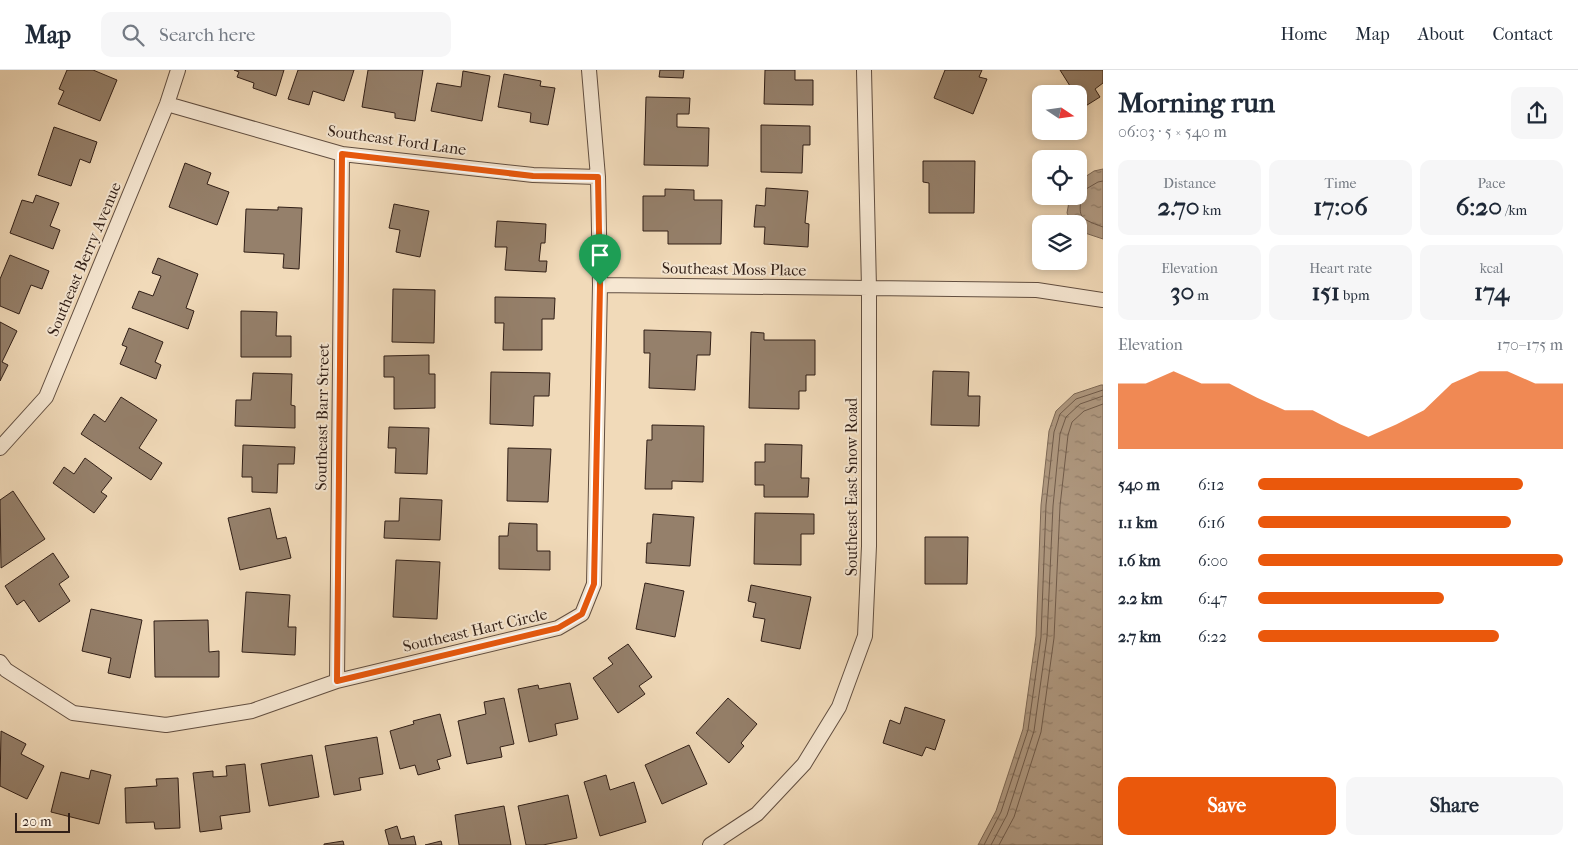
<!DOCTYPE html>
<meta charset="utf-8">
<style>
body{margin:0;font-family:"IM FELL French Canon",serif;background:#f6f6f7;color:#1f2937;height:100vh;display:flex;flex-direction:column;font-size:19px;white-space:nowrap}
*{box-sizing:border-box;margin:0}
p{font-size:16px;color:#747a83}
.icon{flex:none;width:28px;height:28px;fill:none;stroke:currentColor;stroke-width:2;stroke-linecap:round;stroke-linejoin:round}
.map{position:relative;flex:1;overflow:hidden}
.details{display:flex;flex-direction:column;background:#fff;width:475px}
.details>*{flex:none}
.needle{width:32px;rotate:103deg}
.fabs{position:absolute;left:1032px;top:15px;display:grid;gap:10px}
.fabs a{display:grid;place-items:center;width:55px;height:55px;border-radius:10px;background:#fff;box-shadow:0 2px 8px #0003;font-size:25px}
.scale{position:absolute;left:15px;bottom:12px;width:55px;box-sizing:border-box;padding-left:5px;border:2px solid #311f17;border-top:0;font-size:14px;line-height:18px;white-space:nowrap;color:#311f17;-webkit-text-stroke:4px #f6e7d2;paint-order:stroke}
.pin{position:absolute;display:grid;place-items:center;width:42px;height:42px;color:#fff;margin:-51px -21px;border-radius:50% 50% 50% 0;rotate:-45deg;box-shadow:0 0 5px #0007}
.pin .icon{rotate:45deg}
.round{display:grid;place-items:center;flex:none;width:52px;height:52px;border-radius:10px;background:#f6f6f7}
.overview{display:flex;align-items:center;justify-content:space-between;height:85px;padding:0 15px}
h1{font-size:28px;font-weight:800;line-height:38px}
.stats{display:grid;grid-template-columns:repeat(3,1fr);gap:8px;height:85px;padding:5px 15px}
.stats div{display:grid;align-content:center;border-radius:10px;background:#f6f6f7;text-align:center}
.stats b{font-size:25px;font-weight:800}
.stats small{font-size:14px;font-weight:400}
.stats p{font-size:14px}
.chart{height:140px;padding:10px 15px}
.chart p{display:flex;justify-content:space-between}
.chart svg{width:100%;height:90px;margin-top:5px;fill:#ea580c;opacity:.7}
.primary-button{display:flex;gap:10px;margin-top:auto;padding:10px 15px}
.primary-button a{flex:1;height:58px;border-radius:10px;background:#ea580c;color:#fff;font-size:20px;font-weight:800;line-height:58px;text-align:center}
.primary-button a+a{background:#f6f6f7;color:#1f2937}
ul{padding:0 15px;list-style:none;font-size:16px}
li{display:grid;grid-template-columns:80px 60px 1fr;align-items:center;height:38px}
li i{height:12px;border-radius:6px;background:#ea580c}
header{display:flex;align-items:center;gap:30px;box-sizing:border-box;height:70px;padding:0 25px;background:#fff;border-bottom:1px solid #e0e1e3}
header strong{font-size:24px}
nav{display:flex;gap:28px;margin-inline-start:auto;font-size:18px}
.search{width:350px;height:45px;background:#f6f6f7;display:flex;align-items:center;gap:12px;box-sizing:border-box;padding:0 18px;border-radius:10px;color:#747a83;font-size:19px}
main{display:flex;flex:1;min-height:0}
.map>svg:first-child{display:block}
.water{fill:url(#water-ripples);stroke:#7d6957}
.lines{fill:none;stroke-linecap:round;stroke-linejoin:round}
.shore{stroke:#705c4c;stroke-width:1}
.building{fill:#95806b;stroke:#311f17}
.street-casing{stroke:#614e40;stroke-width:16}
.street{stroke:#f6e7d2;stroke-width:14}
.route-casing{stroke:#fff;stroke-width:10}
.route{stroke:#ea580c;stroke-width:6}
.labels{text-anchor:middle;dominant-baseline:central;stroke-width:4;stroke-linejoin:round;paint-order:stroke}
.street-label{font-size:16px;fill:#311f17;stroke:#f6e7d2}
</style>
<header>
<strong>Map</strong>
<div class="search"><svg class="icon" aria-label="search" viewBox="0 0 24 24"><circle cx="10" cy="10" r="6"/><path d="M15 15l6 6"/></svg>Search here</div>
<nav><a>Home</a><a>Map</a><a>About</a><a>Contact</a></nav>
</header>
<main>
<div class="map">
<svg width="1103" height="775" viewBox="0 0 1103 775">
<defs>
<pattern id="water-ripples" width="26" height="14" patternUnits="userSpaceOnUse" patternTransform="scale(1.25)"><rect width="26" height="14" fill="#b09a82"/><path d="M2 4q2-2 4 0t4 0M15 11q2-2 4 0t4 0" fill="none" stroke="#907d69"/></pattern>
</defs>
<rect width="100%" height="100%" fill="#f1dab9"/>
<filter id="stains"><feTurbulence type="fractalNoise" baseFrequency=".004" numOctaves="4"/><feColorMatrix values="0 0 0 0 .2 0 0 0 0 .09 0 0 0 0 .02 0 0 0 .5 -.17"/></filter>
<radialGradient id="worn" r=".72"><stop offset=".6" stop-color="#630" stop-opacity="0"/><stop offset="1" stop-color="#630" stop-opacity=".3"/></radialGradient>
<!-- water -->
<path class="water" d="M1103,99v70l-18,-6 -6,-5v-4l-7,-1 -5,-10 3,-17h9v-15l15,-10z
M1101,315h2v460h-125l18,-34 27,-82 13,-93 5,-131 8,-74 7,-20 18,-17z"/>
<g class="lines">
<!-- shore -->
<path class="shore" d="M1103,111l-5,1 -17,10c-1,26 -5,25 22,35
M984,775l17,-33 27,-82 13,-93 5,-132 8,-73 6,-18 16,-15 27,-9
M991,775l16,-30 27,-84 13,-94 6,-131 7,-72 6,-17 14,-13 23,-8
M999,775l15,-28 27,-85 13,-94 6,-132 8,-71 4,-13 12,-11 19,-7"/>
</g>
<!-- building -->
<path class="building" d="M67,0h26l24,10 -17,41 -42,-17 6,-13 -5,-2z
M234,0h50l-8,26 -23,-8 1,-5 -17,-6 2,-5z
M298,0h56l-10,31 -31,-10 -4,14 -21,-6z
M368,0h55l-8,51 -20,-3v-5l-33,-6z
M660,0h24l-1,8 -24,-1z
M765,0h30v10h18v25l-49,-1z
M945,0h37l-3,7 8,2 -14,35 -39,-16z
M1060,0h43v13l-8,6 5,8 -16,10 -5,-8v-5h-4z
M463,1l27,5 -8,45 -51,-10 6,-28 24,4z
M504,4l37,7 -1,5 15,2 -7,37 -18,-3 1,-9 -33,-6z
M646,27l44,1 -1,16h-12v13l32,1 -1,38 -64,-1z
M761,55l49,1v19h-7l-1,28 -41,-1z
M54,57l43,15 -7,21 -10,-4 -9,27 -33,-11z
M923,91h52l-1,52h-45v-30l-6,-1z
M185,93l26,10 -4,11 22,8 -12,33 -48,-18z
M766,118l42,3 -3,32 4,1 -1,23 -44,-3 1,-17h-11l2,-22 9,1z
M665,119l29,1v10h28l-1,44h-53v-13h-25v-35h22z
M36,125l23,8 -9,23 10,4 -7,19 -43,-16 12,-33 11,3z
M394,134l35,7 -9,46 -24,-5 4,-22 -11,-2z
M278,137l24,1 -3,61 -16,-1 1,-14 -40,-2 2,-43 32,1z
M497,151l49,3 -1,19h-4l-2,18h8l-1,11 -41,-2 2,-23h-12z
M10,185l39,16 -7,18 -11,-4 -12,29 -19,-8v-27z
M158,188l40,16 -12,34 8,3 -6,18 -56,-21 7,-17 14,5 8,-20 -9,-3z
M393,219l42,1 -1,53 -42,-1z
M495,227l60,1 -1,21h-12v31h-39l1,-27h-9z
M241,241l36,1 -1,24h15v21h-50z
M0,252l17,9 -15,31 6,3 -8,16z
M129,258l34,14 -8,20 6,3 -5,14 -36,-15 7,-17 -5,-2z
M644,260l67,2 -1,23h-13l-2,35 -46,-2 1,-35h-6z
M751,262l13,1v7h51v35h-9v16h-7v18l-50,-1z
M429,285v19h6v34l-41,1v-32h-10v-21z
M933,301l36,1 -1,24h12l-1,30 -48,-1z
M491,302l59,1 -1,23h-15l-1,30 -43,-2z
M253,303l39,1 -1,31 4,1v22l-60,-2 1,-26h15z
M121,327l36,23 -18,28 23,15 -11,17 -70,-46 13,-20 11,8z
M652,355l52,1 -1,56 -31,-1v8h-27l2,-49h5z
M389,357l40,1 -2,46 -32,-1 1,-25h-8z
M765,374l37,1 -1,33h8l-1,19h-44v-12h-9v-23h10z
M243,375l52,2 -1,17h-16l-1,29 -25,-1v-15h-10z
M508,378l43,1 -3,53 -41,-1z
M85,388l27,20 -11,14 6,4 -13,17 -41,-30 11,-16 10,7z
M13,421l32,48 -44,29 -1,-68z
M400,428l42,2 -2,40 -56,-2 1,-17h14z
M270,438l7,31 9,-2 5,21 -51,12 -12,-52z
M755,443l59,1v20h-13v31l-47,-1z
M653,444l41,3 -4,49 -44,-3 1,-20h4z
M509,453l28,1v27h13v19l-51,-1v-33h9z
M925,467h43l-1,47h-42z
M53,483l16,24 -10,7 11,17 -31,21 -15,-22 -7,5 -12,-19z
M396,490l44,2 -3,57 -44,-2z
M645,513l39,8 -9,46 -39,-8z
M751,515l60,12 -11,52 -39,-8 4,-22 -12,-2 3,-14 -8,-2z
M246,522l44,3 -2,32h8l-1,28 -53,-3z
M91,539l51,11 -12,58 -22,-5 3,-15 -29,-7z
M208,550l1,32 10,-1v26h-64l-1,-56z
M628,574l24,33 -13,9 6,8 -27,19 -25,-35 20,-14 -5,-6z
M570,613l8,36 -23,5 2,11 -28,7 -11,-53 20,-4 1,4z
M504,628l10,46 -14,3 2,10 -35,7 -9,-43 28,-7 -2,-12z
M728,628l29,26 -16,19 3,3 -15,17 -33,-30z
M905,637l40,13 -10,30 -9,-3 -4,9 -39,-13 7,-23 10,4z
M440,644l11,42 -14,4 3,9 -22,6 -3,-10 -15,4 -10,-38 24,-7 -1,-3z
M1,661l25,13 -5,10 23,12 -17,33 -27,-13z
M377,667l6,37 -24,4 2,12 -27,5 -9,-49z
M689,675l18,39 -45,20 -17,-39z
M312,685l7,42 -50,9 -8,-42z
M245,694l5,48 -30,4 2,13 -22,3 -7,-59 20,-2v6l14,-1 -1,-10z
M91,700l20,5 -12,49 -48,-12 10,-40 28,7z
M606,705l4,15 24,-8 12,40 -46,14 -16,-54z
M178,708l2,50 -25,1 -1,-7 -28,1 -1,-35 32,-2 -1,-7z
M568,725l9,43 -34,7h-17l-8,-39z
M504,736l7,39h-52l-4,-30z
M397,756l4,13 13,-3 2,9h-27l-4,-15z
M343,771l1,4h-20v-1z
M441,771l1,4h-17z"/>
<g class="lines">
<defs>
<path id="street" d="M167,34l175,50 191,21 65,2
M600,215l437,5 66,10
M0,378l46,-51 121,-293 11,-34
M0,592l6,8 67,43 93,12 86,-14 85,-30 221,-53 24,-14 12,-30 6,-299 -2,-108 -9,-107
M337,611l5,-527
M710,775l47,-31 47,-50 35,-57 26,-71 4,-90v-258l-5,-218"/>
</defs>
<!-- street casing -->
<use href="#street" class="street-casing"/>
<!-- street -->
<use href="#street" class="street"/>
</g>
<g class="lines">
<defs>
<path id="route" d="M342,84l191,22 65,1 2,108 -6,299 -12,30 -24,14 -221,53z"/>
</defs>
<!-- route casing -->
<use href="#route" class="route-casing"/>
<!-- route -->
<use href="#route" class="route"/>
</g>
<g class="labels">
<!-- street labels -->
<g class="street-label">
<text transform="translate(397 70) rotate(8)">Southeast Ford Lane</text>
<text transform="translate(84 189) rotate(-67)">Southeast Berry Avenue</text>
<text transform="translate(734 199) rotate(1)">Southeast Moss Place</text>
<text transform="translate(322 347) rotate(-89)">Southeast Barr Street</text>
<text transform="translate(851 417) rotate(-90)">Southeast East Snow Road</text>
<text transform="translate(475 560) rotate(-13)">Southeast Hart Circle</text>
</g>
</g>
<rect width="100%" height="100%" filter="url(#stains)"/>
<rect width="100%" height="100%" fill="url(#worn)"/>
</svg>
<div class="fabs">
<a><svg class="needle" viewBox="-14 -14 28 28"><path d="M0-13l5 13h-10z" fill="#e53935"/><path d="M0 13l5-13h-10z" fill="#747a83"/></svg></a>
<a><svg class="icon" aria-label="locate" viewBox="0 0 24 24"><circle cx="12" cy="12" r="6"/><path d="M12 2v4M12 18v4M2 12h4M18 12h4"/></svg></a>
<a><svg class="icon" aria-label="layers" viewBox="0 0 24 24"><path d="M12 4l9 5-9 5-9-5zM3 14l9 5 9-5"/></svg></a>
</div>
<div class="scale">20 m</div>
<div class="pin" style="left:600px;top:215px;background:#1e9e55"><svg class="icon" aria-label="arrive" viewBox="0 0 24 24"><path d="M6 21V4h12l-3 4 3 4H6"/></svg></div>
</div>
<section class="details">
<div class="overview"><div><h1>Morning run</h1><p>06:03 · 5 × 540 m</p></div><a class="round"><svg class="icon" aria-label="share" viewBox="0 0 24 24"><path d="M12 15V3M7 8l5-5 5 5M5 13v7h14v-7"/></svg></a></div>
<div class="stats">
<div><p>Distance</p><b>2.70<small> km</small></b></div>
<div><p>Time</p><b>17:06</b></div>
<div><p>Pace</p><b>6:20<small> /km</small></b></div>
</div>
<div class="stats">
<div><p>Elevation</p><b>30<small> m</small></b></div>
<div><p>Heart rate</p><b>151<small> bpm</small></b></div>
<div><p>kcal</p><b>174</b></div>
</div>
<div class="chart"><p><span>Elevation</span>170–175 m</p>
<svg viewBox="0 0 160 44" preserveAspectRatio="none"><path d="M0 44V12L10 12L20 6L30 12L40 12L50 19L60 25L70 25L80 32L90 38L100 32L110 25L120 12L130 6L140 6L150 12L160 12V44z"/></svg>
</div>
<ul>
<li><b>540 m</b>6:12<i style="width:87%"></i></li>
<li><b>1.1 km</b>6:16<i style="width:83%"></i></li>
<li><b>1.6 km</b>6:00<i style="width:100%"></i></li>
<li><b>2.2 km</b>6:47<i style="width:61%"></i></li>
<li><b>2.7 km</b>6:22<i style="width:79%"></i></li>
</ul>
<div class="primary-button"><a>Save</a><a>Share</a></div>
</section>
</main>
